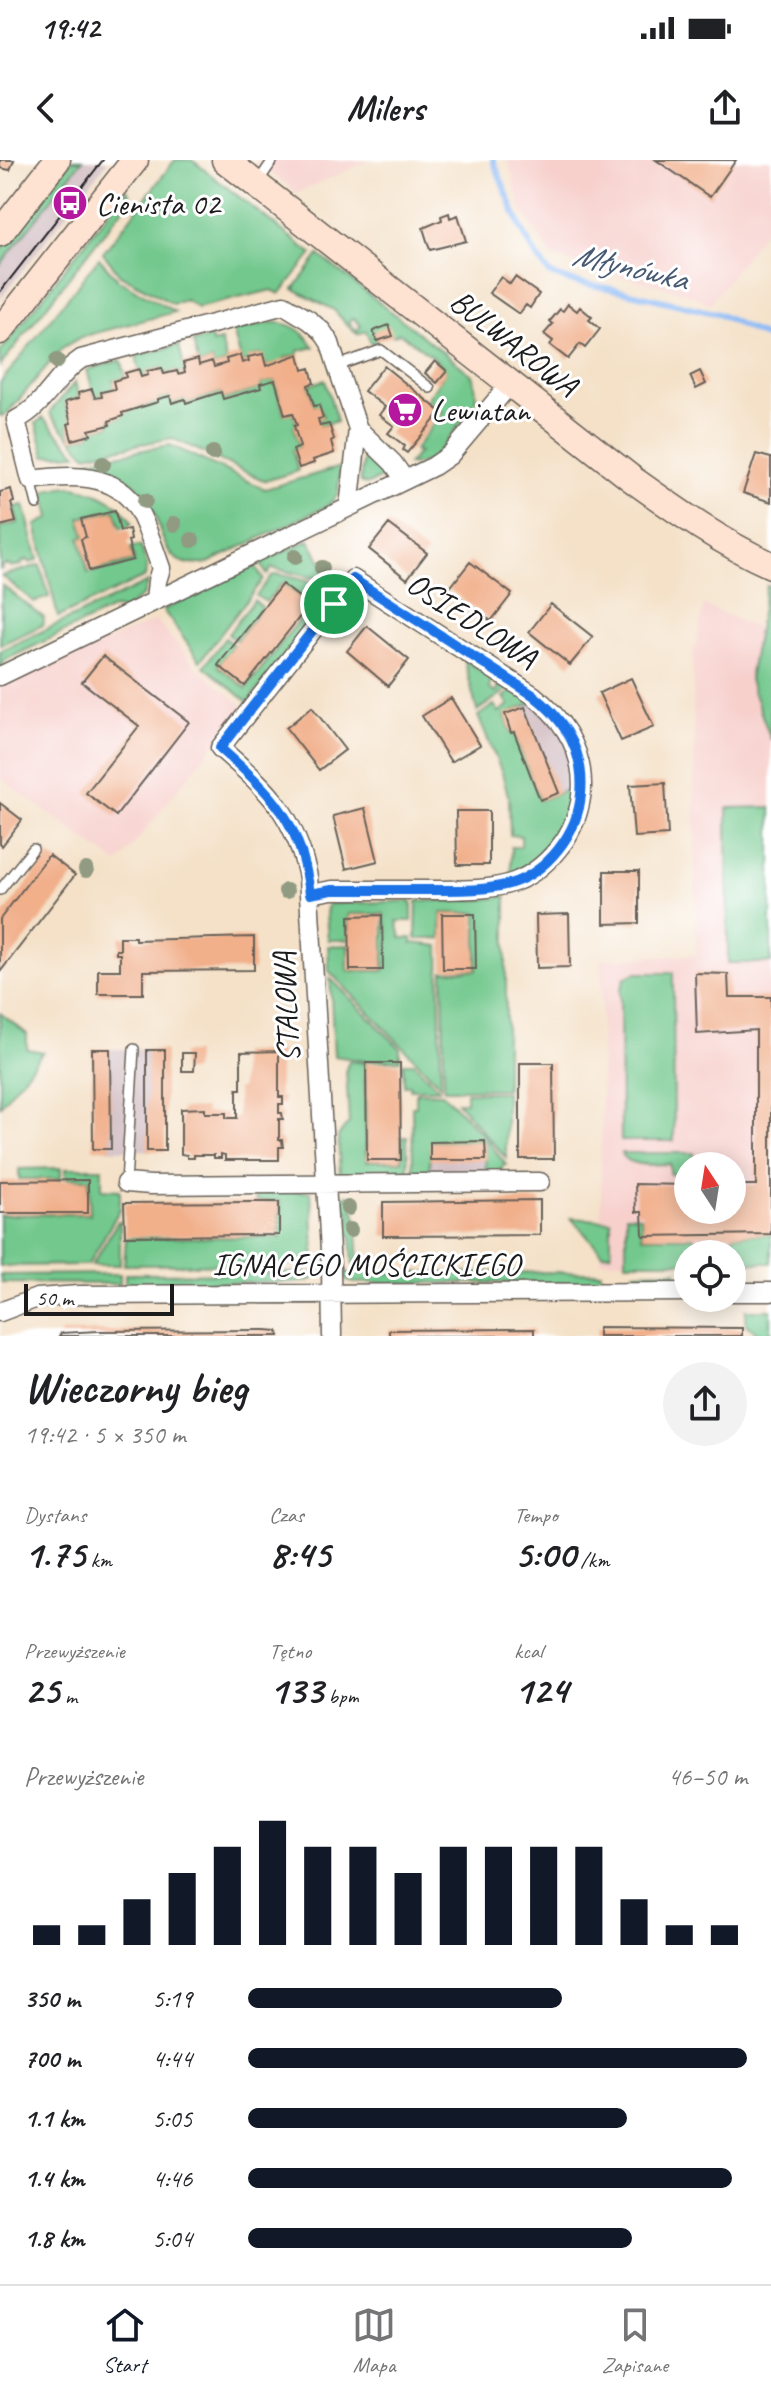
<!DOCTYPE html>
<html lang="pl">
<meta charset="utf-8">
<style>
body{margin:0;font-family:Caveat,sans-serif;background:#f2f2f2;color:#202124;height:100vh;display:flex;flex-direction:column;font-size:30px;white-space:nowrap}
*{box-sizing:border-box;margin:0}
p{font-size:26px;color:#757577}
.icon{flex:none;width:44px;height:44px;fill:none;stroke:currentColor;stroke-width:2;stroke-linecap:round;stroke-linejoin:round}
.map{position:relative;height:1176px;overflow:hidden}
.side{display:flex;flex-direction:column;background:#fff;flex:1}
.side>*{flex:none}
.needle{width:52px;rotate:348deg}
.tools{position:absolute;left:674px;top:992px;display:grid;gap:16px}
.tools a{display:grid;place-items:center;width:72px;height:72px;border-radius:50%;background:#fff;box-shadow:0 4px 20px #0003;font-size:40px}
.scale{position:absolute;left:24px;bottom:20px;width:150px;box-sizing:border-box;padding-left:8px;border:4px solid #1c1c1c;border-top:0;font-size:22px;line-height:28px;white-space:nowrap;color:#1c1c1c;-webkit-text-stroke:6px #fff;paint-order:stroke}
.pin{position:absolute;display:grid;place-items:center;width:68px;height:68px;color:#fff;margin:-34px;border:4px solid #fff;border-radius:50%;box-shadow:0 2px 8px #0007}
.round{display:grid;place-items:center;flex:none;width:84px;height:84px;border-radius:42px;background:#f2f2f2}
.headline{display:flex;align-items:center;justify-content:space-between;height:136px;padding:0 24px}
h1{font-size:44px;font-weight:700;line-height:60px}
.stats{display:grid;grid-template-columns:repeat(3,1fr);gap:12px;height:136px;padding:8px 24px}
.stats div{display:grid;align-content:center}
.stats b{font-size:40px;font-weight:700}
.stats small{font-size:22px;font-weight:400}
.stats p{font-size:22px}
.chart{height:224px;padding:16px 24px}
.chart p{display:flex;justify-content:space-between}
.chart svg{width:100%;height:144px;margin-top:8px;stroke:#111827;stroke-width:6}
ul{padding:0 24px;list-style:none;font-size:26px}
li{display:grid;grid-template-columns:128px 96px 1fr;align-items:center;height:60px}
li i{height:20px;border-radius:10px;background:#111827}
.status{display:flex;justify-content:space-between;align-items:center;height:56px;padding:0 40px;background:#fff;direction:ltr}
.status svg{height:22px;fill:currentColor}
header{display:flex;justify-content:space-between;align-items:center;height:104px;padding:0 24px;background:#fff;font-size:36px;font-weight:700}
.tabs{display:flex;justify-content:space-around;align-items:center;height:112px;border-top:2px solid #e0e0e0;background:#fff;font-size:22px;color:#757577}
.tabs a{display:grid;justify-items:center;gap:4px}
.tabs .active{color:#111827}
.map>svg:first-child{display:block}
.built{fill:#f7d0cc;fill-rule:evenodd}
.industrial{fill:#d2bec3}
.green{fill:#72c88d;stroke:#477254;stroke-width:2}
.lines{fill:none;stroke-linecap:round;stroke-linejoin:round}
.stream{stroke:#88b8f4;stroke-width:6}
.building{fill:#f1af8a}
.lane-casing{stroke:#686158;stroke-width:12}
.street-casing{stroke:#686158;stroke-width:21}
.secondary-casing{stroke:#686158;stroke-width:29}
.lane{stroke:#fff;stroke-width:9}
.street{stroke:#fff;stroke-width:18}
.secondary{stroke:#fee3d2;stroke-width:26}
.tram{stroke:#1c1c1c;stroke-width:2}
.tree{fill:#909b82}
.route-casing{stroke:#fff;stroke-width:16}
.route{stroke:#1a73e8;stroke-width:10}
.labels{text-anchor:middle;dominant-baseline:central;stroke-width:6;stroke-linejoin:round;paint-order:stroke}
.poi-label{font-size:32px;fill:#1c1c1c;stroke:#fff;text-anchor:start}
.street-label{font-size:32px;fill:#1c1c1c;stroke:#fff}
.water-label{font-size:34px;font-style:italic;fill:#475a72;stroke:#fff}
</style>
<div class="status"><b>19:42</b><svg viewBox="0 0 49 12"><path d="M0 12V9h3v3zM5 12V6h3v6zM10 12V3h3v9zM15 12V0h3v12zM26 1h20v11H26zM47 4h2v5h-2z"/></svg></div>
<header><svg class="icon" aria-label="back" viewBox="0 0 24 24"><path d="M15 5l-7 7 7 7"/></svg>Milers<svg class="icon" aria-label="share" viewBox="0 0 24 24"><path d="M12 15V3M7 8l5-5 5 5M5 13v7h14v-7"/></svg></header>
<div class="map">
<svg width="771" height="1176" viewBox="0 0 771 1176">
<rect width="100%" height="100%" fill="#fff"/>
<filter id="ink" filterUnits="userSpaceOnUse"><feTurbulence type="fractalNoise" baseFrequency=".0125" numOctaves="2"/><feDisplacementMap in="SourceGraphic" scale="16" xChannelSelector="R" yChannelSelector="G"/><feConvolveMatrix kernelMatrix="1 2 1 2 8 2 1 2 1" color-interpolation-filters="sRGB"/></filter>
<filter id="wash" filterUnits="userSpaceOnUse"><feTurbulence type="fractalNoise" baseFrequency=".006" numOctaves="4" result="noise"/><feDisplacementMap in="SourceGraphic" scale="32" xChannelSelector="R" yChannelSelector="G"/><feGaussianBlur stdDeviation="1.8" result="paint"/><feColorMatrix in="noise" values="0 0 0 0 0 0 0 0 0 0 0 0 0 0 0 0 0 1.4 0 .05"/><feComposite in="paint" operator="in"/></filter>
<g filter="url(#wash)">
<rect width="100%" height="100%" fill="#f4e1c8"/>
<!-- built -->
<path class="built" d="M256,0h114l-73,33z
M508,0h263v62l-61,82 -18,-9 -139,-38 -32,-48z
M704,445l67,30v624h-39v-5h-44v6l-87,1v-302l95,-4 -3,-299zM688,1006h44v44h-44z
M156,460l40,47 48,40 -126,157 -118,-86v-90z"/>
<!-- industrial -->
<path class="industrial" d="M82,0l26,1 -108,138v-34z
M535,542l29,32 13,52 -37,14 -26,-67h-3l-6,-19z
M92,889l73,1v101l-72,-2z
M485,981l1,37h-57l1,-36z"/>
<!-- green -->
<path class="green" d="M72,0h10l-82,105v-13z
M175,0h17l120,94 -32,40 -8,-4 -75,18 -11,-8 -13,4 -53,-29 -17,-22z
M127,29l4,9 -131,168v-14z
M319,95l153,120c3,7 6,21 2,30 -3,7 -10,14 -15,20 -12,16 -26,44 -51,39l11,-12 -5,-2 29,-38 -16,-13 19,-28 -13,-14 -33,-24 -7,3 -19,-5 3,10 -6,3 -5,-13 -9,3 -6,-5 2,-2 4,3 4,-4 -7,-8 -5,3 2,3 -2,3 -15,-17 -40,-21z
M99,98l19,22 57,32 -94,25 -19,11 -55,66 -7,2v-33z
M268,163c20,-2 36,7 46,24l-16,4 1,3 -15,4v3l-18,5 -4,-12 -13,3v4l-7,2 -9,-32z
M211,177l1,6 9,-2 6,22 -13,4 -2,-6 -13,4 -6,-23z
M179,185l6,27 -7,2 -1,-3 -13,3 -2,-6 -14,3v4l-7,2 -5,-21z
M121,200l5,17 -13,4 2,8 -14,3 1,5 -7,1 -8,-28z
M275,220l9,34 9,-1 4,12 -3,2 6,20 -7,3 5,21 -33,10 -93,-43 -86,17 -35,-39 -1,-4 25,-30 4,16 -14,5 6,20 -3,2 5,15 17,-5 -1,-5 21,-5 -1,-4 14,-5 -1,-3 36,-11v-3l12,-3 2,7 13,-4 2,4 34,-11 3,7 37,-11 -1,-4z
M325,220l12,41 -17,5 -2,-7 5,-2 -4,-11h-5l-6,-21z
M43,258l34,36 -32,2 -9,-33z
M170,285l95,44 75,-22 -2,27 -9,11 -121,58c-53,11 -42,-43 -64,-69 -12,-16 -36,-24 -55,-28v-6z
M365,285l23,26 -4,6 -18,8 -6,-3z
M67,326c26,3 49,12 65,36l-2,3 -9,3 -6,-18 -35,8 5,19 -5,1 8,35 46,-12 -3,-13 7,-2 3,1 6,18 -2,12 -87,40 -22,-92 14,-7 -5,-23 2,-5z
M24,345l14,55 -8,3 -2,-3 -6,2v3l-12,2 -1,-2h-7v4l-2,1v-43l18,-4 -4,-16z
M309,380l19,33 -5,7 -51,-12 -5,7 -7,-12z
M40,405l9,32 -15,5 -32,-26z
M255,405l8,14 -63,82 -37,-51z
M277,414l43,10 -5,7 13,10 -80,101 -44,-36 21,-28 8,7 -15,21 28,22 65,-83 -29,-22 -16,19 -10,-6 15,-20z
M148,422l-5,13 -19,15 -10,-2 -109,52 -5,10v-19z
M2,425l42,33 -1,7 -43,20z
M766,425l5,1v154l-22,-60z
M254,440l8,7 -26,34 -8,-7z
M464,499l28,20 -3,9 6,5 5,-6 -4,-2 3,-5 12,7 -34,24z
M515,529l20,13 -30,13 6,18 3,-1 26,68 37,-14 -2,19 -25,47 -39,26v-31h10v-11l-11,-1 -1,-36 -7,-26 -24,-57 16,-11 5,7 10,-7 -5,-8z
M771,647v156h-43l-1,-155z
M506,736v193h-62l-1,-118 34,-1v-57h-36v26h-25l1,-38 62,-1z
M412,741v20h-15l4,17h11v5l27,3 2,140 -112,-115 -1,-25 20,-1v26h36v-57h-36v26h-20l-2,-27 2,-9z
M635,813h38l1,168h-53l-1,-150 5,-13z
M330,818l70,70v12l-34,1 -32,-5z
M0,853l27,21v15l16,3 -43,54z
M349,901l16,2 1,98h36v-24h5l1,41h-68l-2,-42 11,-13 -3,-54z
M403,903h11l25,26h-29v-4h-6z
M416,932l26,1 42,43 22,29h-3c-2,11 -7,12 -17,13l-1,-37 -54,1 -2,36h-16l-1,-72h4z
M466,932h40v66l-49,-56h9z
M621,993h73l1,13h-7v8h-18v-10c-18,0 -39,5 -49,-11z
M61,1008v11h-42v-10z
M66,1008h36v21l18,1v19l-32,56 -88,1v-51l90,-1 -1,-35 -23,-1z
M255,1029l56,3 4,72 -191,1 2,-27 154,-1v-36h-25z
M348,1035l8,19 3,50h-6l-2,-30 -5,-1v-4l4,-5 -1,-13 -7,2 -1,-14z
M626,1055l15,1 1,21h52l1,17h-7v8h-62z
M571,1058l40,3v32l-8,1z
M118,1061h2v44h-28z
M771,1074v29h-38v-28z
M676,1111v11h-42v-10z
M601,1112v11h-248l-7,-4 -5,-6z
M317,1113l-4,6 -9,3 -179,2v-10z
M120,1114v10l-118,-1 -2,-8z
M746,1150h25v26h-10l-15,-12z"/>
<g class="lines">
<!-- stream -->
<path class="stream" d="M493,0l27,66 15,28 15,20 20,7 48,9 100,24 53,26"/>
</g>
<g id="blocks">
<!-- building -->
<path class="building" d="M0,0h14l-4,10 -10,-2z
M656,0h80l-26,37z
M449,53l1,5 8,-3 8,26 -36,9 -7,-22 19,-8 -1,-4z
M501,117l9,7 5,-7 24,17 -9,14 -4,-3 -7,9 -30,-21z
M568,144l9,7 3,-4 12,10 -3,3 11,9 -15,19 -5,-4 -12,15 -18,-14 3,-4 -9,-7 9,-10 -3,-3 10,-12 3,2z
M389,165l4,11 -16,5 -4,-10z
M263,194l3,12 33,-12 4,16 7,-2 4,15 -6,2 6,21 5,-1 4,13 -5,1 2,7 9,-2 5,15 -3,2 3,12 -21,7 1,3 -15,5 -6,-18 7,-3 -6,-21 3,-1 -4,-12 -8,2 -10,-35 -15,4 1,4 -38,11 -2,-7 -35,11 -1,-4 -13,4 -2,-7 -12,3v3l-36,11 1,3 -14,5 1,4 -21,5 2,5 -19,5 -4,-16 3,-1 -6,-21 14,-4 -1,-5 14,-4 3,9 7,-1 -1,-5 14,-3 -2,-8 13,-4 -1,-4 14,-4 2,8 7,-2 -1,-4 15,-3 2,6 13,-3 1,3 7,-2 -2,-9 15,-4 1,6 13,-4 2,6 13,-4 -1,-4 14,-4 2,8 7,-2 -1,-4z
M435,201l12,10 -10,12 -12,-10z
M384,206l57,46 -34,41 -4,-3 2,-4 -17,-13 6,-7 -15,-11 6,-8 -21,-16z
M700,211l6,13 -10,5 -6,-13z
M756,294l15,4v44l-28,-9z
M11,329l3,13 -3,1 5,19 -16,4v-34z
M115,351l5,20 9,-2 2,11 -3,1 5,19 -44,11 -8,-32 5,-2 -5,-18z
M389,364l38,29 -20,26 -38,-30z
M470,402l42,32 -21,27 -42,-32z
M282,424l27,21 -64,81 -27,-21z
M551,444l42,33 -23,28 -41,-33z
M367,466l42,34 -21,26 -41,-35z
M103,496l86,66 -73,94 -30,-23 53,-67 -57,-44z
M631,518l23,49 -33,14 -22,-48z
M451,538l29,47 -29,17 -29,-46z
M312,547l33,43 -26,20 -33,-42z
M525,547l34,86 -19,7 -26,-68 -3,1 -6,-19z
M665,623l3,52 -34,2 -4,-52z
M0,643l22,17 -20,26 -2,-2z
M365,648l13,53 -32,8 -13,-53z
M456,651h33v54h-32z
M49,695l26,20 -75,97v-53z
M604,711h35v52l-35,1z
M442,754h33l1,55h-33z
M569,754l1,53 -33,1 -1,-53z
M382,755l1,55h-33l-1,-54z
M120,777h15v3l119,-3v33l-111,1v23h-45v-24h22v-16h-4v-4h4z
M695,813l33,1 1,23h42v237l-128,2 -1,-24h-6l-1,-28 53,1v25h44v-25h24v-155l-59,4z
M92,889h18l1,100h-18z
M147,890h18v101h-18z
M279,891v46h4v7h-4v9h3l1,6h-4v21h3l1,7h-4v13h-54v-5l-4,-1v4h-7v-3h-20v3h-7v-3l-6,-1v-45l24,-1v5h21v5h11v-29h4v-37z
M182,893h13l-1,18h-12z
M366,903h34l1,97h-34z
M520,903h33l1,96h-34z
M485,981l1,19h-56v-18z
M88,1020v33h-88v-32z
M540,1040v35l-157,1v-34z
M252,1042h27v33l-154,1 -1,-33z
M598,1167l144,1v8h-144z
M534,1169v7h-145v-6z
M265,1170l13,1 1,5h-220l2,-3 38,-2z"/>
</g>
</g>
<g filter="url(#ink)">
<use href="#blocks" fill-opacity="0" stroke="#686158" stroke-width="2"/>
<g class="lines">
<defs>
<path id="lane" d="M258,22l15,-22
M337,206l44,-16 49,38
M31,320l6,24
M0,730l33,-41
M126,1023l8,-134"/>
<path id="street" d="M358,269l35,34 12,17
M155,441l2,-20 4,-13c-7,-19 -13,-40 -23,-58 -23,-39 -69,-35 -107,-30l-15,-60c29,-14 39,-44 65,-61l203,-54 25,15 13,11 8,12 7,23 21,63 -9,78
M0,516l434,-210 16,-11 61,-72
M310,734l22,-4c35,0 69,0 104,0 26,-1 54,1 78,-8 22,-8 38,-24 51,-42 10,-16 16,-33 17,-52 1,-39 -19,-69 -49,-93l-180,-116 -133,169c48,42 74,64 88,129l23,391 1,68
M126,1023l25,2 389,-3
M732,1132h39
M0,1152l37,-14 42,-3 609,-3"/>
<path id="secondary" d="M225,0l407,319c45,32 88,63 139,86
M0,73l57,-73
M0,171l135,-171"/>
</defs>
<!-- lane casing -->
<use href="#lane" class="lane-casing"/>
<!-- street casing -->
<use href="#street" class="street-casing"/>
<!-- secondary casing -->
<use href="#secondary" class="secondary-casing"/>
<!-- lane -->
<use href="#lane" class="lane"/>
<!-- street -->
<use href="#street" class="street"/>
<!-- secondary -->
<use href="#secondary" class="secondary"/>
<!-- tram -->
<path class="tram" d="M0,132l103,-132"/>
</g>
<!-- trees -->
<g class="tree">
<circle cx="57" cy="201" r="8"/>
<circle cx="213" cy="293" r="8"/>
<circle cx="103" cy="304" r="8"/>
<circle cx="145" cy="341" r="8"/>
<circle cx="174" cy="364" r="8"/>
<circle cx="192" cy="380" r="8"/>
<circle cx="295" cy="397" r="8"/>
<circle cx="322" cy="408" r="8"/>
<circle cx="326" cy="430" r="8"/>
<circle cx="86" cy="710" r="8"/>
<circle cx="286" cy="731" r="8"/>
<circle cx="348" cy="1048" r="8"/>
<circle cx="350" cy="1070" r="8"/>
</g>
</g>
<g class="lines" filter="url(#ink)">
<defs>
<path id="route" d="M353,419l180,116c32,25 52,57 48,99 -3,39 -34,79 -72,90 -26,7 -53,6 -79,6 -33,0 -65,0 -98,0l-22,4c-9,-73 -37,-99 -90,-146z"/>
</defs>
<!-- route casing -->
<use href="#route" class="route-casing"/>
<!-- route -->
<use href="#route" class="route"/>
</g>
<!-- icons -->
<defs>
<symbol id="bus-disc" viewBox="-11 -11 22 22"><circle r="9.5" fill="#b5179e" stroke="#fff"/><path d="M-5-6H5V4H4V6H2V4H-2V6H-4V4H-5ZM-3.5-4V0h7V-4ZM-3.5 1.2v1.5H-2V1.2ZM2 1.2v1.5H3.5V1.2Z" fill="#fff"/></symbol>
<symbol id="supermarket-disc" viewBox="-11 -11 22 22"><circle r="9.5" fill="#b5179e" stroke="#fff"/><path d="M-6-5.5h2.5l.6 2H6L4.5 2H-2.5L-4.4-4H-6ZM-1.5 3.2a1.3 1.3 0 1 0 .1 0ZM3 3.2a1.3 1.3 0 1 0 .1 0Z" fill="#fff"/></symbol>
</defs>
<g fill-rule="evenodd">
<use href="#bus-disc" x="50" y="23" width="40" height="40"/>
<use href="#supermarket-disc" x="385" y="230" width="40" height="40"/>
</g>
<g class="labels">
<!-- poi labels -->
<g class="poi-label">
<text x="96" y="43">Cienista 02</text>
<text x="431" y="250">Lewiatan</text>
</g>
<!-- street labels -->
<g class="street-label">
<text transform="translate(514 183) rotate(38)">BULWAROWA</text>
<text transform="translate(472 460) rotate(33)">OSIEDLOWA</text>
<text transform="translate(286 847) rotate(-93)">STALOWA</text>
<text x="366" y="1104">IGNACEGO MOŚCICKIEGO</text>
</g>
<!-- water labels -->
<g class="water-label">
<text transform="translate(630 106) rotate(13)">Młynówka</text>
</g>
</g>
</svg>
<div class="tools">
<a><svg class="needle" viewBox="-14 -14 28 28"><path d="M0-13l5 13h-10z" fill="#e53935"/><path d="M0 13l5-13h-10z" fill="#757577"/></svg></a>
<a><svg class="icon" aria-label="locate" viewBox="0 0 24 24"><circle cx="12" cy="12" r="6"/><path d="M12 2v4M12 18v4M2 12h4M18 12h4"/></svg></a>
</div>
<div class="scale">50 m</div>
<div class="pin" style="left:334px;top:444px;background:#1e9e55"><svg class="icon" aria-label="arrive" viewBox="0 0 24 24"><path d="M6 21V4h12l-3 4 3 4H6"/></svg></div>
</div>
<section class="side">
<div class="headline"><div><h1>Wieczorny bieg</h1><p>19:42 · 5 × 350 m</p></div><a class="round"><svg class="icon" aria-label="share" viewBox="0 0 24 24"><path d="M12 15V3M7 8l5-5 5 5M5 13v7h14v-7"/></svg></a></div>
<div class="stats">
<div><p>Dystans</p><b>1.75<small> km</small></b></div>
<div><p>Czas</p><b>8:45</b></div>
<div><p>Tempo</p><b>5:00<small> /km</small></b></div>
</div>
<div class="stats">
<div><p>Przewyższenie</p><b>25<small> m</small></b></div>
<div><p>Tętno</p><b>133<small> bpm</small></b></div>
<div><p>kcal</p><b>124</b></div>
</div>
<div class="chart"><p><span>Przewyższenie</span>46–50 m</p>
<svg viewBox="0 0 160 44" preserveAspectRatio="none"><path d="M5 44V38M15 44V38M25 44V30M35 44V22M45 44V14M55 44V6M65 44V14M75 44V14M85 44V22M95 44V14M105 44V14M115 44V14M125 44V14M135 44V30M145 44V38M155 44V38"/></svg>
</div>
<ul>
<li><b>350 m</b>5:19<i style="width:63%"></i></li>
<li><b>700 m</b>4:44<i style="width:100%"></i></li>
<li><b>1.1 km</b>5:05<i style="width:76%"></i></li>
<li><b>1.4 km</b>4:46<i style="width:97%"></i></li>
<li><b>1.8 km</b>5:04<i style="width:77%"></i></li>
</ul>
</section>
<nav class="tabs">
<a class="active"><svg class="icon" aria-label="home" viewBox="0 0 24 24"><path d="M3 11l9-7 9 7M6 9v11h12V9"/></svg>Start</a>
<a><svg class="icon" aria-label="map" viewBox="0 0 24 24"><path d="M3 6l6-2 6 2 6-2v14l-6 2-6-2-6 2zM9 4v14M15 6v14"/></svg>Mapa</a>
<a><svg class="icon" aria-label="saved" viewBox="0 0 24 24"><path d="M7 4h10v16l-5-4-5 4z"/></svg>Zapisane</a>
</nav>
